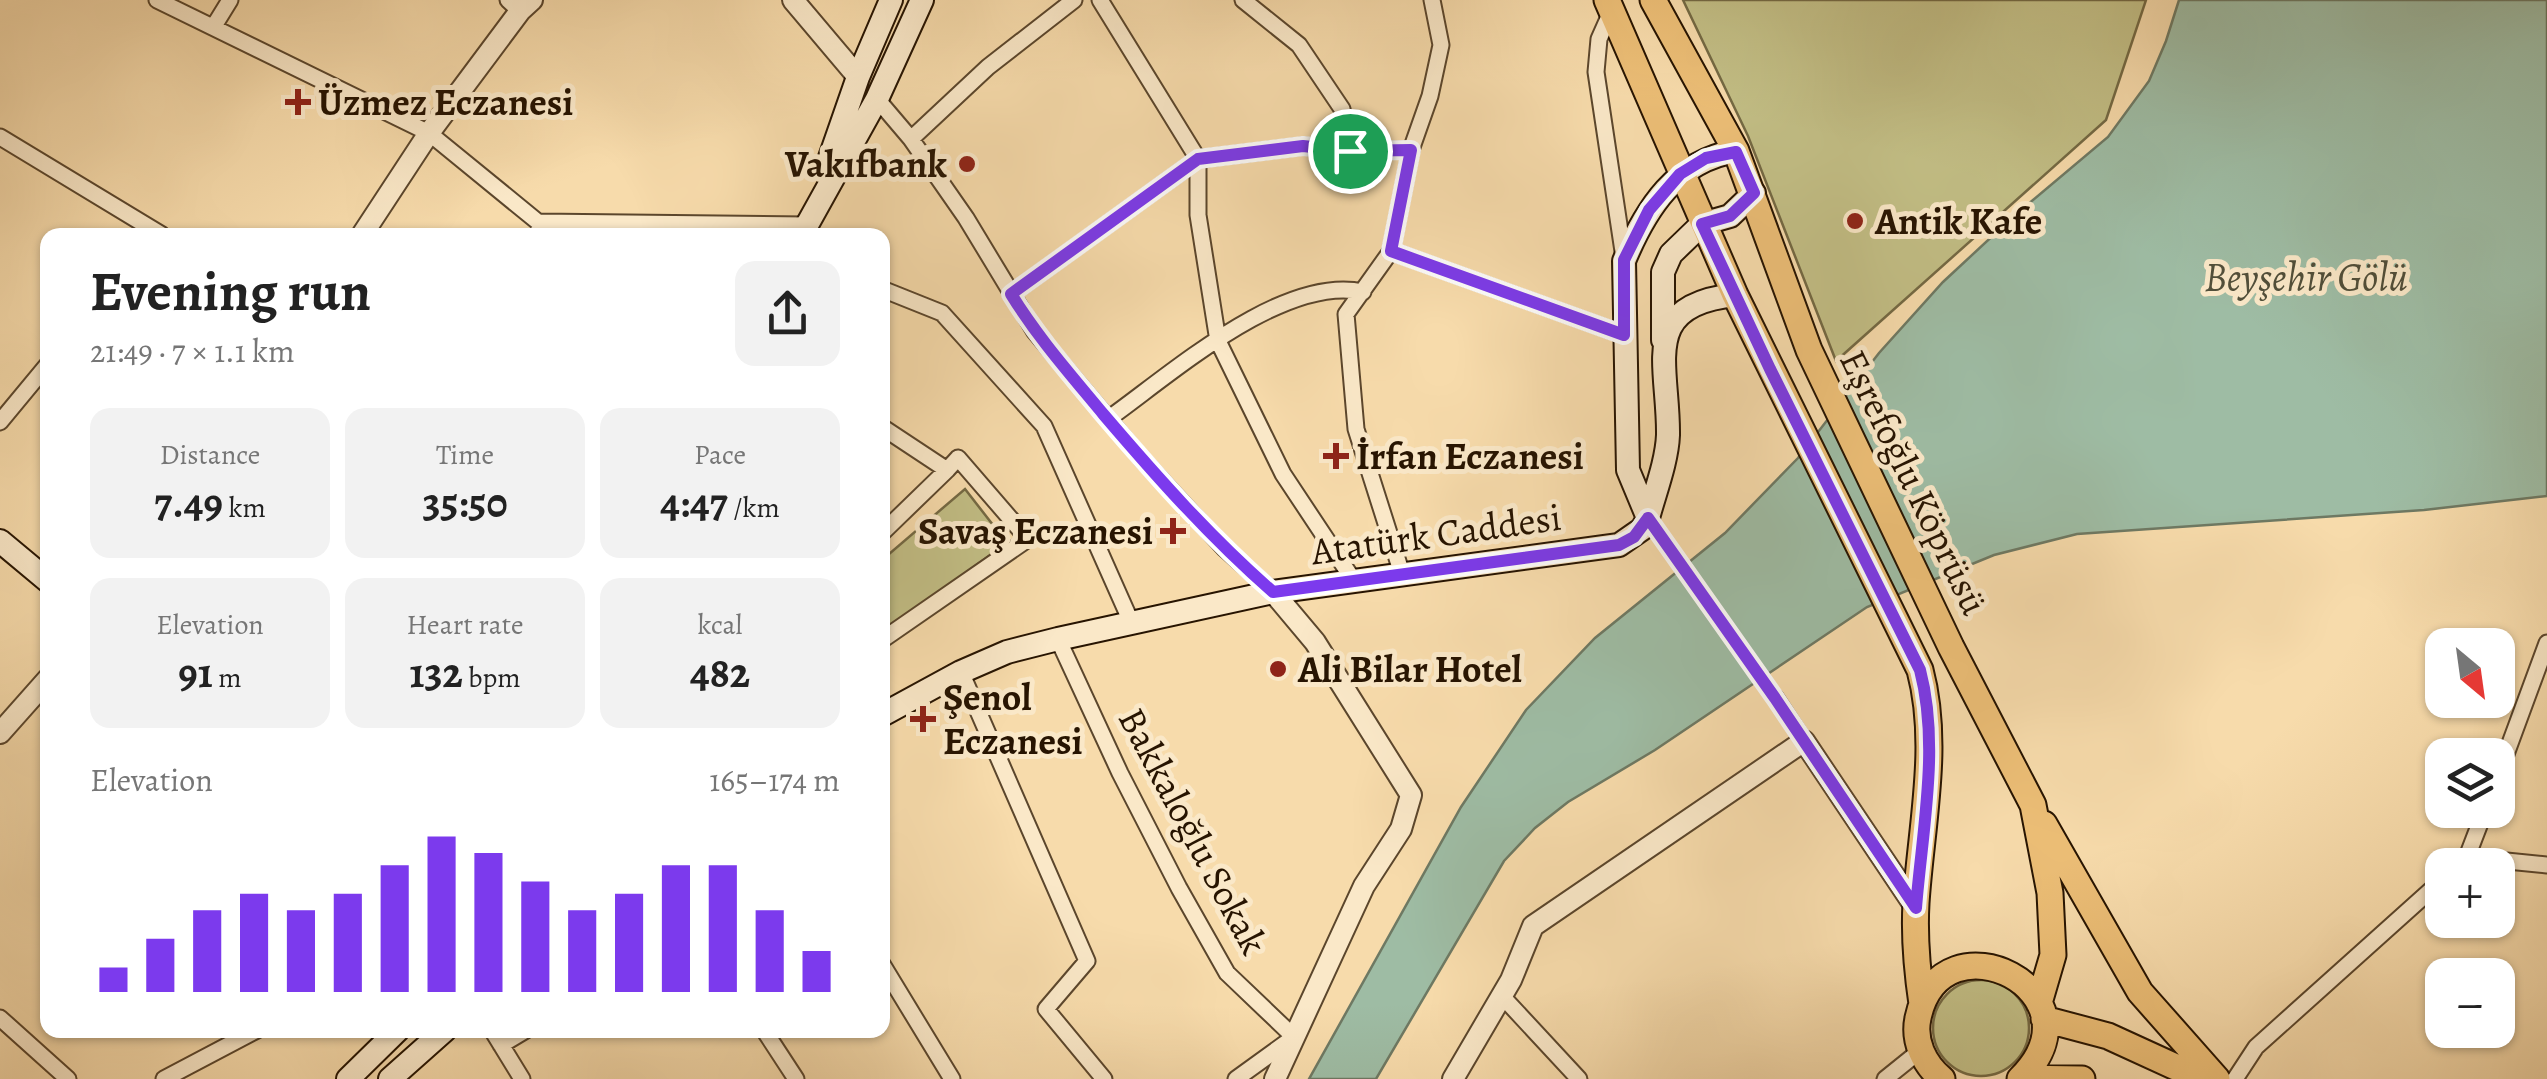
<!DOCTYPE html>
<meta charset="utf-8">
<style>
body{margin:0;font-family:Alegreya,serif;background:#f2f2f2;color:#222;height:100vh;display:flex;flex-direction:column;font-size:38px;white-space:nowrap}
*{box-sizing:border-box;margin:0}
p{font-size:32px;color:#767676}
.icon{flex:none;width:55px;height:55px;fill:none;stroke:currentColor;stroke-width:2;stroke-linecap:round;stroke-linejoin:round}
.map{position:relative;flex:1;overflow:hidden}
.details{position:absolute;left:40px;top:228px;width:850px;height:810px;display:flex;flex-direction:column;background:#fff;border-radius:20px;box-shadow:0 2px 8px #0004}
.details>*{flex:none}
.needle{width:65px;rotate:151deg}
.buttons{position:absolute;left:2425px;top:628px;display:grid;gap:20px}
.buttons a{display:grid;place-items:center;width:90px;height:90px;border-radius:20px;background:#fff;box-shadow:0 2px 8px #0004;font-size:50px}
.pin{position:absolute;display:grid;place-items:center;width:85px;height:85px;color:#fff;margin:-42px;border:5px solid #fff;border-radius:50%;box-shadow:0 2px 10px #0007}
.round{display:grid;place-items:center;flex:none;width:105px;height:105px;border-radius:20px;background:#f2f2f2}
.overview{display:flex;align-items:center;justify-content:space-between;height:170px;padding:0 50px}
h1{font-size:55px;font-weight:700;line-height:75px}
.figures{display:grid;grid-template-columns:repeat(3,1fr);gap:15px;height:170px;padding:10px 50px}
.figures div{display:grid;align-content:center;border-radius:20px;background:#f2f2f2;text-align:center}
.figures b{font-size:42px;font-weight:700}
.figures small{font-size:28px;font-weight:400}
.figures p{font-size:28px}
.chart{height:280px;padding:20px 50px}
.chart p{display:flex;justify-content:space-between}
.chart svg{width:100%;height:180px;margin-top:10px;stroke:#7c3aed;stroke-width:6}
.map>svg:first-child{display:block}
.green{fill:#c2be85;stroke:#746943;stroke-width:2.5}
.water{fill:#9ebca4;stroke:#6e7963;stroke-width:2.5}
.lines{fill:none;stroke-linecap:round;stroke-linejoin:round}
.pedestrian-casing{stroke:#5b462c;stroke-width:16}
.minor-casing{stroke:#5b462c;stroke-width:19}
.tertiary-casing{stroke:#5b462c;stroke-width:24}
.secondary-casing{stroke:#271401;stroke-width:26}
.primary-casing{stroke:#271401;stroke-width:29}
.pedestrian{stroke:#fae8c8;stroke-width:12}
.minor{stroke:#fae8c8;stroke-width:15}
.tertiary{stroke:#fae8c8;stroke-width:20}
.secondary{stroke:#fae8c8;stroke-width:22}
.primary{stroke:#ecbe76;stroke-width:25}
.route-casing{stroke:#fff;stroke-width:20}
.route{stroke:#7c3aed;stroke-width:12}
.poi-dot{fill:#8f2418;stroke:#fae8c8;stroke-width:4}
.labels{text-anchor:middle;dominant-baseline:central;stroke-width:10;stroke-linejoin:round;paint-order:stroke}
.poi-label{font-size:38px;font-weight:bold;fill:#271401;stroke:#fae8c8;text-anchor:start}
.street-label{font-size:38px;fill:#271401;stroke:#fae8c8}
.water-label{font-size:40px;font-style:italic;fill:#514f3a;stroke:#fae8c8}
</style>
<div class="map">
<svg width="2547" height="1079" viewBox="0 0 2547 1079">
<rect width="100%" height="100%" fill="#f7dbab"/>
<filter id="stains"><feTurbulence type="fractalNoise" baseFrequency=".002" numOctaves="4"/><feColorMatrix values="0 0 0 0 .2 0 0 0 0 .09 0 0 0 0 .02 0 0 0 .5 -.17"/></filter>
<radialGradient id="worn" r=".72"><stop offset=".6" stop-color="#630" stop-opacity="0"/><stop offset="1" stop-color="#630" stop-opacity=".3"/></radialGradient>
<!-- green -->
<path class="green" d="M1683,0h463l-40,120 -270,241 -88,-225z
M965,489l42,54 -124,89 -1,-72z
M1933 1028a48 48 0 1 1 96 0a48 48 0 1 1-96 0Z"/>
<!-- water -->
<path class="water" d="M2179,0h368v496l-123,14 -347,24 -83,21 -127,52 -212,143 -87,52 -33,26 -31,33 -128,218h-67l152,-272 65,-97 69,-72 130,-105 73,-75 81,-105 64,-71 71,-66 94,-79 41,-56 17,-40z"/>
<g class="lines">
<defs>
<path id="pedestrian" d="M1648,518l127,179"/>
<path id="minor" d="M157,0l272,133 109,89 3,13
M508,0l12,11
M1100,0l98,159v56l20,126 65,133 71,107
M1243,0l56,45 43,64 8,42
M1611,12l-12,27 -3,33 28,186
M214,26l16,-26
M877,99l34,40 55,79 69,114 106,126 84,91 48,43
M0,137l162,98
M911,139l77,-72 86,-67
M538,222l269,3
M1391,251l233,84
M882,289l60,24 102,113 88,198
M1011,294l187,-135 105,-13 47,5 61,-1
M1108,419c62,-44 175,-145 255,-127
M0,422l48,-58
M882,427l65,43 -65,63
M1402,574l-46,-145 -10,-115 45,-63 20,-101 19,-54 11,-51 -9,-45
M1058,639l62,134 59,115 48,85 67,64 -58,42
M882,640l146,-101 -70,-81 -11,12
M961,672l126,289 -41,48 58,70
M1775,697l29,44
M2498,776l49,-133
M2467,857l80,8
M2459,865l8,-8 18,-47
M882,964l70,115
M1502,996l77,83
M0,1018l68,61
M492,1030l30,49
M764,1030l32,49
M501,1045l25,-15
M164,1079l93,-49
M1885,1079l36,-29
M2235,1079l21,-32 186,-167"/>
<path id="tertiary" d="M793,0l65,77
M362,235l67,-102 91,-122 12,-11
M1273,592l42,50 96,153 -10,34 -37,57 -89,193
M0,733l48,-54
M1453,1079l58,-99 22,-54 271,-185 112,167"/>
<path id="secondary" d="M827,166l31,-89 33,-77
M807,225l70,-126 45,-99
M1663,340v-68l8,-18 31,-30 28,-8 24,-23
M1648,518l-20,-48 -4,-209c22,-53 52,-100 112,-110
M0,541l48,40
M882,715l79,-43 46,-20 51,-13 215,-47 346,-47 23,-16 6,-11c7,-26 19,-57 20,-83 1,-70 -30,-130 67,-140
M348,1079l50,-49
M390,1079l55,-49"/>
<path id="primary" d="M1607,0l128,295 185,375c20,75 1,156 -4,233 -2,34 1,67 6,101
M1653,0l83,151 73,199 142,297 82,158 17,88 3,62 -14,48
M2044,824l96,168 77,87
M2044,1019l64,17 94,43
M2022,1078l60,1
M1942,1079c-18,-15 -29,-38 -24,-61 23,-109 190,-26 102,61"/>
</defs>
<!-- pedestrian casing -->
<use href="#pedestrian" class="pedestrian-casing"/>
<!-- minor casing -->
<use href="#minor" class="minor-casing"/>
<!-- tertiary casing -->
<use href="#tertiary" class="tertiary-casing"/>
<!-- secondary casing -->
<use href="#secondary" class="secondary-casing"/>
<!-- primary casing -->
<use href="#primary" class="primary-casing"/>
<!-- pedestrian -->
<use href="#pedestrian" class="pedestrian"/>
<!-- minor -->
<use href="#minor" class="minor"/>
<!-- tertiary -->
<use href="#tertiary" class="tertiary"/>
<!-- secondary -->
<use href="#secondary" class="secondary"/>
<!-- primary -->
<use href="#primary" class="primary"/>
</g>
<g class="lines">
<defs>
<path id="route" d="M1303,146l47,5 61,-1 -20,101 233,84v-75l25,-50 31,-36 26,-16 30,-6 18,41 -24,23 -28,8 68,145 150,301c20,76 2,161 -4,238l-141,-210 -127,-180 -14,19 -15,8 -346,47c-62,-54 -116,-115 -169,-177 -33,-40 -66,-77 -93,-121l187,-135z"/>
</defs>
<!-- route casing -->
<use href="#route" class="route-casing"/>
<!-- route -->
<use href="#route" class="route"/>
</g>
<!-- markers -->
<g class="poi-dot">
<path d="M293 87h10v10h10v10h-10v10h-10v-10h-10v-10h10z"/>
<circle cx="967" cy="164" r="10"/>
<circle cx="1855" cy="221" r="10"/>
<path d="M1331 441h10v10h10v10h-10v10h-10v-10h-10v-10h10z"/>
<path d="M1168 516h10v10h10v10h-10v10h-10v-10h-10v-10h10z"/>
<circle cx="1278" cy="669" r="10"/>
<path d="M918 704h10v10h10v10h-10v10h-10v-10h-10v-10h10z"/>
</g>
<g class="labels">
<!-- poi labels -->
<g class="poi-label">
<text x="318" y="102">Üzmez Eczanesi</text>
<text x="947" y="164" text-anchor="end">Vakıfbank</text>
<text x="1875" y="221">Antik Kafe</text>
<text x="1356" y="456">İrfan Eczanesi</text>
<text x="1153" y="531" text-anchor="end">Savaş Eczanesi</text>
<text x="1298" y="669">Ali Bilar Hotel</text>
<text x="943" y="697">Şenol<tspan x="943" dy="44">Eczanesi</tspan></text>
</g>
<!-- street labels -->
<g class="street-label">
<text transform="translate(1914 482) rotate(64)">Eşrefoğlu Köprüsü</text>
<text transform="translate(1436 534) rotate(-8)">Atatürk Caddesi</text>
<text transform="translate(1193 831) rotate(62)">Bakkaloğlu Sokak</text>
</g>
<!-- water labels -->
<g class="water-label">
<text x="2306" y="277">Beyşehir Gölü</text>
</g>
</g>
<rect width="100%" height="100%" filter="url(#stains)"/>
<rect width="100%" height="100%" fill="url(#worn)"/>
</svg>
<div class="buttons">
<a><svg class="needle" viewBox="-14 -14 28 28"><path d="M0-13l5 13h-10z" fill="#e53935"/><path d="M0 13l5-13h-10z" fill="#767676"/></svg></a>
<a><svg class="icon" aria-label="layers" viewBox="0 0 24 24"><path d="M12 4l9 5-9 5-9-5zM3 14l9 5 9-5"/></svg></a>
<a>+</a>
<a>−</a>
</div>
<div class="pin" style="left:1350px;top:151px;background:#1e9e55"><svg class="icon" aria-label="arrive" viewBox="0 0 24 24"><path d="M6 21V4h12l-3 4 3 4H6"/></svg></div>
<section class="details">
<div class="overview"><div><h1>Evening run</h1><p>21:49 · 7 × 1.1 km</p></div><a class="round"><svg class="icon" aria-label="share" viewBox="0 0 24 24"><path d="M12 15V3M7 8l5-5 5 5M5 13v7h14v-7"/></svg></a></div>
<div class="figures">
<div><p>Distance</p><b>7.49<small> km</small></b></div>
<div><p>Time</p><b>35:50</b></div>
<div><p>Pace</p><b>4:47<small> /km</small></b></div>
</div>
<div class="figures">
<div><p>Elevation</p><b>91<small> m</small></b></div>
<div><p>Heart rate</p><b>132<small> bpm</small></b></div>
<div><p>kcal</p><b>482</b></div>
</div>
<div class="chart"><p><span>Elevation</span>165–174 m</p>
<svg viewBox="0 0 160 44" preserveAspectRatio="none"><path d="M5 44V38M15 44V31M25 44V24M35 44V20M45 44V24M55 44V20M65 44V13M75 44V6M85 44V10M95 44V17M105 44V24M115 44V20M125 44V13M135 44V13M145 44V24M155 44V34"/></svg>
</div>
</section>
</div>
